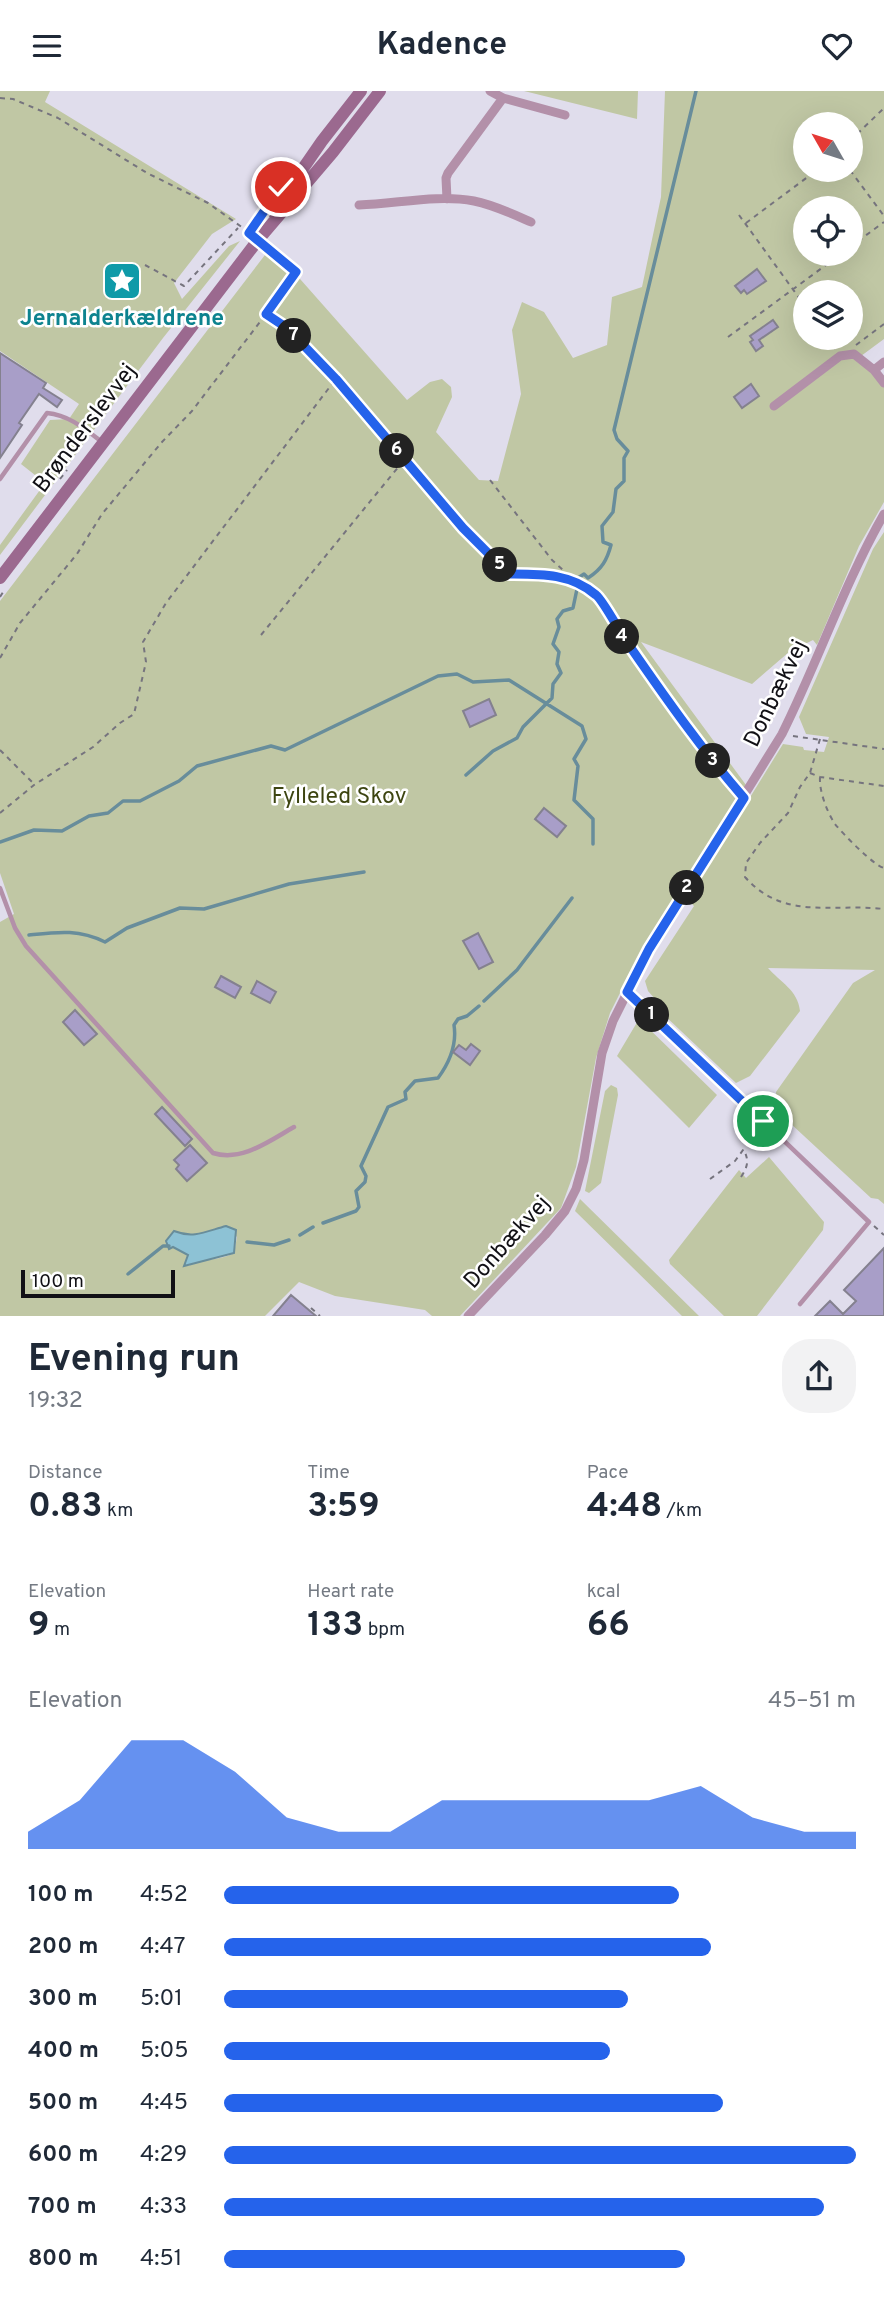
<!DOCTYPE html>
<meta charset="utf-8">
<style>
body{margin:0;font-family:Overpass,sans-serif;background:#f2f2f3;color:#1f2937;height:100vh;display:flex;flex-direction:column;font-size:26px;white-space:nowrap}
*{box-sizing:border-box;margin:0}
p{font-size:23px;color:#747a83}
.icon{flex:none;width:38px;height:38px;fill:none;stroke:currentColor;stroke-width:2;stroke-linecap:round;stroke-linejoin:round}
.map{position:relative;height:1225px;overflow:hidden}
.drawer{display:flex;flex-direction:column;background:#fff;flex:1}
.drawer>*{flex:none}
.needle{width:46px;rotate:309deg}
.fabs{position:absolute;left:793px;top:21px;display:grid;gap:14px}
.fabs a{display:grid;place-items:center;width:70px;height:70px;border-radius:50%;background:#fff;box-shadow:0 7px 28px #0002;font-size:35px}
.scale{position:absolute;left:21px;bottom:18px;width:154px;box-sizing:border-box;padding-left:7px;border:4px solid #111015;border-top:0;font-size:19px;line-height:24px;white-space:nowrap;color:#111015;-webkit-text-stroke:5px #fff;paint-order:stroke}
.pin{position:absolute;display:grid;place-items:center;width:60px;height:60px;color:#fff;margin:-30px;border:4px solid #fff;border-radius:50%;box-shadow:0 2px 7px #0007}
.km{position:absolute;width:35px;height:35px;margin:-18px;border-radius:50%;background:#222;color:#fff;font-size:19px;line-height:35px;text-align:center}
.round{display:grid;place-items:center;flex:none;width:74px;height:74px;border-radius:28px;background:#f2f2f3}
.headline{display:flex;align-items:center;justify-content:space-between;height:119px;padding:0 28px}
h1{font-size:38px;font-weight:700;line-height:52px}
.stats{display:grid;grid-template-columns:repeat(3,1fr);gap:10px;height:119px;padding:7px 28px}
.stats div{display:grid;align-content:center}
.stats b{font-size:35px;font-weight:700}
.stats small{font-size:19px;font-weight:400}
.stats p{font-size:19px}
.chart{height:196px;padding:14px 28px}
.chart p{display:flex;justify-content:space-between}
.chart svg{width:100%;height:126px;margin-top:7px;fill:#2563eb;opacity:.7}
ul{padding:0 28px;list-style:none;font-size:23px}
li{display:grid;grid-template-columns:112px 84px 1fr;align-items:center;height:52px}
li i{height:18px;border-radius:9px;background:#2563eb}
header{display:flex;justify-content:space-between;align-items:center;height:91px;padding:0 28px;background:#fff;font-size:32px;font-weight:700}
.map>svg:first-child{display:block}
.green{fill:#c0c7a4;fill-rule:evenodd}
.water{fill:#8dc2d5;stroke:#688d9b;stroke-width:2}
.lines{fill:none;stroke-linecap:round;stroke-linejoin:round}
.stream{stroke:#688d9b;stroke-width:3.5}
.building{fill:#a89ec8;stroke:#84818f;stroke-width:2}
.path{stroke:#76747e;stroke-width:2;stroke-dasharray:5 5;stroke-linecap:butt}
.lane{stroke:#b390a9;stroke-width:4.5}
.street{stroke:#b390a9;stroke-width:9}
.secondary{stroke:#9b698f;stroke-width:12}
.route-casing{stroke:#fff;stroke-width:14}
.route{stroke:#2563eb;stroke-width:9}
.labels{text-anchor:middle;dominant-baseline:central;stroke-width:5;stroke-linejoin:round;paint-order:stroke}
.culture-label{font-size:23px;font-weight:bold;fill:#0d838f;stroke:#fff}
.street-label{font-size:23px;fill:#111015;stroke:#fff}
.park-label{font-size:23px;fill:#3d4511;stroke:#fff}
</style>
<header><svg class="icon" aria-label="menu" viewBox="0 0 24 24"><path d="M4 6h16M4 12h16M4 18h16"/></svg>Kadence<svg class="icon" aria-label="heart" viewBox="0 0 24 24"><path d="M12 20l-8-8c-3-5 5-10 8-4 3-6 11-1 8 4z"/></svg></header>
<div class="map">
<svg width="884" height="1225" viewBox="0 0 884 1225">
<rect width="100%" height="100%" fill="#e0ddec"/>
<!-- green -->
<path class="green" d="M0,0h50l-5,11 191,117 -24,15 -38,49 8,16 47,-53 11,-5 -77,97 -163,217v-10l45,-62 -24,-19 29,-44 19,-1 10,-15 -79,-53z
M523,0h115l-1,28 -113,-28z
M665,0h219v248l-23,17 23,23v123l-25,44 -42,99 -4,-5 -24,12 -37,32 -111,-42 105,143 -103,162 -33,66 -14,45 -20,109 -15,41 -101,108h-28l-7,-6 -90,-14 -36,-14 -34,34h-265v-394l14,-8 -14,-41v-272l268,-350 25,20 114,129 23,-18 12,-3 9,8 1,10 -16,35 43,48 19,1 23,-87 -9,-64 10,-28 22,10 29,46 34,-13 5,-48 30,-10 19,-90zM805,33h45v46h-45zM805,117h45v46h-45zM805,201h45v46h-45zM226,1135l11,11 -3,16c-14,8 -31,5 -46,13v-11l-15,-8 10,-13 16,1z
M884,441v672l-6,-5 -7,-1 -94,-87 -1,-19 77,-109 22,-13 -107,-2c12,14 30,22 32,43l-50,65 -14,7 -73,-69v-6l-15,-17 -3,-10 49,-75 -7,-7 96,-155 20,3 1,3 20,2 5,-15 -23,-3 -7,-17 74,-168z
M639,928l78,76 -28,33 -72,-72z
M611,994l6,3 1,7 -17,88 -12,10 -4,-2 20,-100z
M769,1066l55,65 -1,8 -66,86h-33l-54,-52 -1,-4 70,-90 7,8z
M580,1108l119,117h-17l-107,-105z"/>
<!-- water -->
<path class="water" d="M226,1135l10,4 -2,23 -50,13 4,-11 -15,-8 -4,2 -3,-8 8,-10c20,8 33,0 52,-5z"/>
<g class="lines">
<!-- stream -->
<path class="stream" d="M578,487l6,-4 4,4c14,-9 19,-18 23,-33l-8,-3 -1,-16 11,-14 3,-23 8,-8v-23l4,-7 -11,-12 -3,-9 82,-339
M466,684l27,-24 24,-13 6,-11 29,-29 1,-14 8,-11 -4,-9 2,-12 -6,-8 6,-17 -2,-8 6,-8 10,-3 4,-19
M0,751l34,-12 28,1 27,-15 19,-3 15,-12h17l39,-20 18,-15 74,-20 14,4 153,-74 19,-2 16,8 36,-2 73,46 4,13 -12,20 4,7 -4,34 19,19v25
M29,844c29,-3 49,-6 76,7l22,-14 53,-20 24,1 85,-25 75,-12
M484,910l33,-31 55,-72
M323,1132l33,-12 3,-4 -3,-16 9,-9 1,-6 -5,-10 27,-59 18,-8 -1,-7 10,-11 23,-3c11,-15 19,-34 16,-53l4,-6 9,-3 12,-10
M300,1144l13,-8
M247,1151l27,3 15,-5
M128,1183l35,-28h6"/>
</g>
<!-- building -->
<path class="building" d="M757,178l9,12 -19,13 -3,-4 -3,3 -6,-7z
M773,229l5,7 -19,13 4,6 -7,5 -6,-9 3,-2 -3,-4z
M0,262l46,30 -3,5 19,12 -5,7 -18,-13 -20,29 3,2 -22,33z
M751,293l8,12 -17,12 -8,-11z
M489,608l7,16 -26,12 -7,-16z
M544,717l22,18 -9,11 -22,-18z
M478,842l15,29 -14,7 -16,-28z
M221,885l20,11 -6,11 -20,-11z
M257,890l19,11 -6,11 -19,-10z
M75,919l22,24 -13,11 -21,-23z
M471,953l9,7 -10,14 -17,-13 6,-7 7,5z
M162,1016l30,32 -7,7 -30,-32z
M190,1054l17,18 -20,18 -11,-12 3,-4 -5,-5z
M884,1157v68h-69l15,-15 13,13 13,-13 -12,-11z
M291,1204l25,21h-43z"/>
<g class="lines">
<!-- path -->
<path class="path" d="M0,7l13,1 45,19 89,55 61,30 42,30
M815,30l2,3
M850,50l34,-33
M850,79l34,46
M739,124l66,91
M746,132l71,-53
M253,136l9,-13
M850,156l34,-25
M145,174l39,21 54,-58
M267,224l20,13 49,51 127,149 46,46c31,0 61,0 86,20 10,8 24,38 32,50 35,49 70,99 109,145
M728,246l113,-83
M827,247l8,11
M856,254l28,-21
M60,388l7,-9
M490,389l62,80 23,21
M0,506l5,-8
M261,544l143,-175
M0,567l20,-35 57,-69 25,-40 60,-72 30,-31 74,-97 30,-42 -28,-24
M793,645l91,13
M820,648l-10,34 -10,14 -12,26 -28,30 -14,20 -1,14c39,44 87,26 139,32
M0,659l34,34
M810,682l10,4 64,9
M820,686c-1,14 7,35 15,47 8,10 38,41 49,44
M0,722l34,-28 59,-38 27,-24 14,-9 12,-52 -3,-20 23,-39 169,-223
M741,1086c7,-11 8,-16 3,-27
M710,1088l25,-18 24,-33
M874,1135l10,9
M311,1217l9,8"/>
<!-- lane -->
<path class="lane" d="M0,388l47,-66c22,2 38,16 55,29
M0,797l15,40 11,18 187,207c29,9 56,-12 81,-26
M628,901l241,230 -69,82"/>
<!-- street -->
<path class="street" d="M490,0l13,7 62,17
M447,108l-1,-21 2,-5 55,-75
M359,114c38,-1 77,-11 115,-4 20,4 39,13 57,21
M884,271l-10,8 10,13
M774,315l66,-50 14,-2 20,16
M468,1225l77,-81 20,-24 11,-22 8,-29 18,-107 11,-32 36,-72 133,-215c36,-72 62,-150 102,-220"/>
<!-- secondary -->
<path class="secondary" d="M273,121l49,-71 39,-50
M0,487l258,-338 75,-88 47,-61"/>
</g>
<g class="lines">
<defs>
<path id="route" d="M281,96l-32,46 47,39 -30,42 21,14 49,51 127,149 46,46c31,0 62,-1 87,21 8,6 26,42 35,53 36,52 72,103 113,150l-95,151 -22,43 136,129"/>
</defs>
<!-- route casing -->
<use href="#route" class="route-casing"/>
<!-- route -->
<use href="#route" class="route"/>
</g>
<!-- icons -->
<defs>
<symbol id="sight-square" viewBox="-11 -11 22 22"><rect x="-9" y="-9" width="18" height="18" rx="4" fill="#0f9aa8" stroke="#fff"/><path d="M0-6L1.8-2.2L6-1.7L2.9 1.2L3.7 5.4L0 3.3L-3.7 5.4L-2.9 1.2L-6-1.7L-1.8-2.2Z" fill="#fff"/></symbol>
</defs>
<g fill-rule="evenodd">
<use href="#sight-square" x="100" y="168" width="44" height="44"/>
</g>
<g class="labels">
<!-- culture labels -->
<g class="culture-label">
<text x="122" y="228">Jernalderkældrene</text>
</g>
<!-- street labels -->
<g class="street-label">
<text transform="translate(86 338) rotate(-53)">Brønderslevvej</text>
<text transform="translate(777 603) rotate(-64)">Donbækvej</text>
<text transform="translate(508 1152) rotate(-48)">Donbækvej</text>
</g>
<!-- park labels -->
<g class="park-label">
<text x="339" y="706">Fylleled Skov</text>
</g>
</g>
</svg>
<div class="fabs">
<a><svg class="needle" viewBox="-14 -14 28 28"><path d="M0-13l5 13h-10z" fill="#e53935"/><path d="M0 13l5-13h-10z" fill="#747a83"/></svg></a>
<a><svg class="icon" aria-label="locate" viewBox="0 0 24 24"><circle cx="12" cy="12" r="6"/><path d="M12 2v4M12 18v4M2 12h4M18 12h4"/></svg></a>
<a><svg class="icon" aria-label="layers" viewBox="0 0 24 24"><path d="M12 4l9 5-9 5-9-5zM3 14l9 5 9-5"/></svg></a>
</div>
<div class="scale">100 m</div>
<div class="pin" style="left:763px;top:1030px;background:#1e9e55"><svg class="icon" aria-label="arrive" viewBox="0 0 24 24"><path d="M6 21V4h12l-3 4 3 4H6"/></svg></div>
<div class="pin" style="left:281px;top:96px;background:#d93025"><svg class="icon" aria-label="check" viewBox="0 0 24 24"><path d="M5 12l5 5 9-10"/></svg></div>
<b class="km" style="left:652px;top:924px">1</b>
<b class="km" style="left:687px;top:797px">2</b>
<b class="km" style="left:713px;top:670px">3</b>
<b class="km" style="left:622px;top:546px">4</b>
<b class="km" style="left:500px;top:474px">5</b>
<b class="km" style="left:397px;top:360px">6</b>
<b class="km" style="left:294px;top:245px">7</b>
</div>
<section class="drawer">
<div class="headline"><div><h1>Evening run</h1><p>19:32</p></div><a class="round"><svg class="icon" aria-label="share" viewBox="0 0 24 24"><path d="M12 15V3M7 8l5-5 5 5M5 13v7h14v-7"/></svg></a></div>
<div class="stats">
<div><p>Distance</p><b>0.83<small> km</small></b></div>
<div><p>Time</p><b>3:59</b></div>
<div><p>Pace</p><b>4:48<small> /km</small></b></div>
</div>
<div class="stats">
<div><p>Elevation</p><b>9<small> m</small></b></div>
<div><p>Heart rate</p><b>133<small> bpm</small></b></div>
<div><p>kcal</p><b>66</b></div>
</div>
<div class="chart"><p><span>Elevation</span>45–51 m</p>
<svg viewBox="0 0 160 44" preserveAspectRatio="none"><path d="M0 44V38L10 27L20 6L30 6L40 17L50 33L60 38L70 38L80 27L90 27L100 27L110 27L120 27L130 22L140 33L150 38L160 38V44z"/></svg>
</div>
<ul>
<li><b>100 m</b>4:52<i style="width:72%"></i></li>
<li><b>200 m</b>4:47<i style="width:77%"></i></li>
<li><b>300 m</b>5:01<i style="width:64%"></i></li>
<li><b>400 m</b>5:05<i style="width:61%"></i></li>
<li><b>500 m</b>4:45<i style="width:79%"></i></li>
<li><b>600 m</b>4:29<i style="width:100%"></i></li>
<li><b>700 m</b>4:33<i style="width:95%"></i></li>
<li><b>800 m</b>4:51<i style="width:73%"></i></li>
</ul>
</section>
